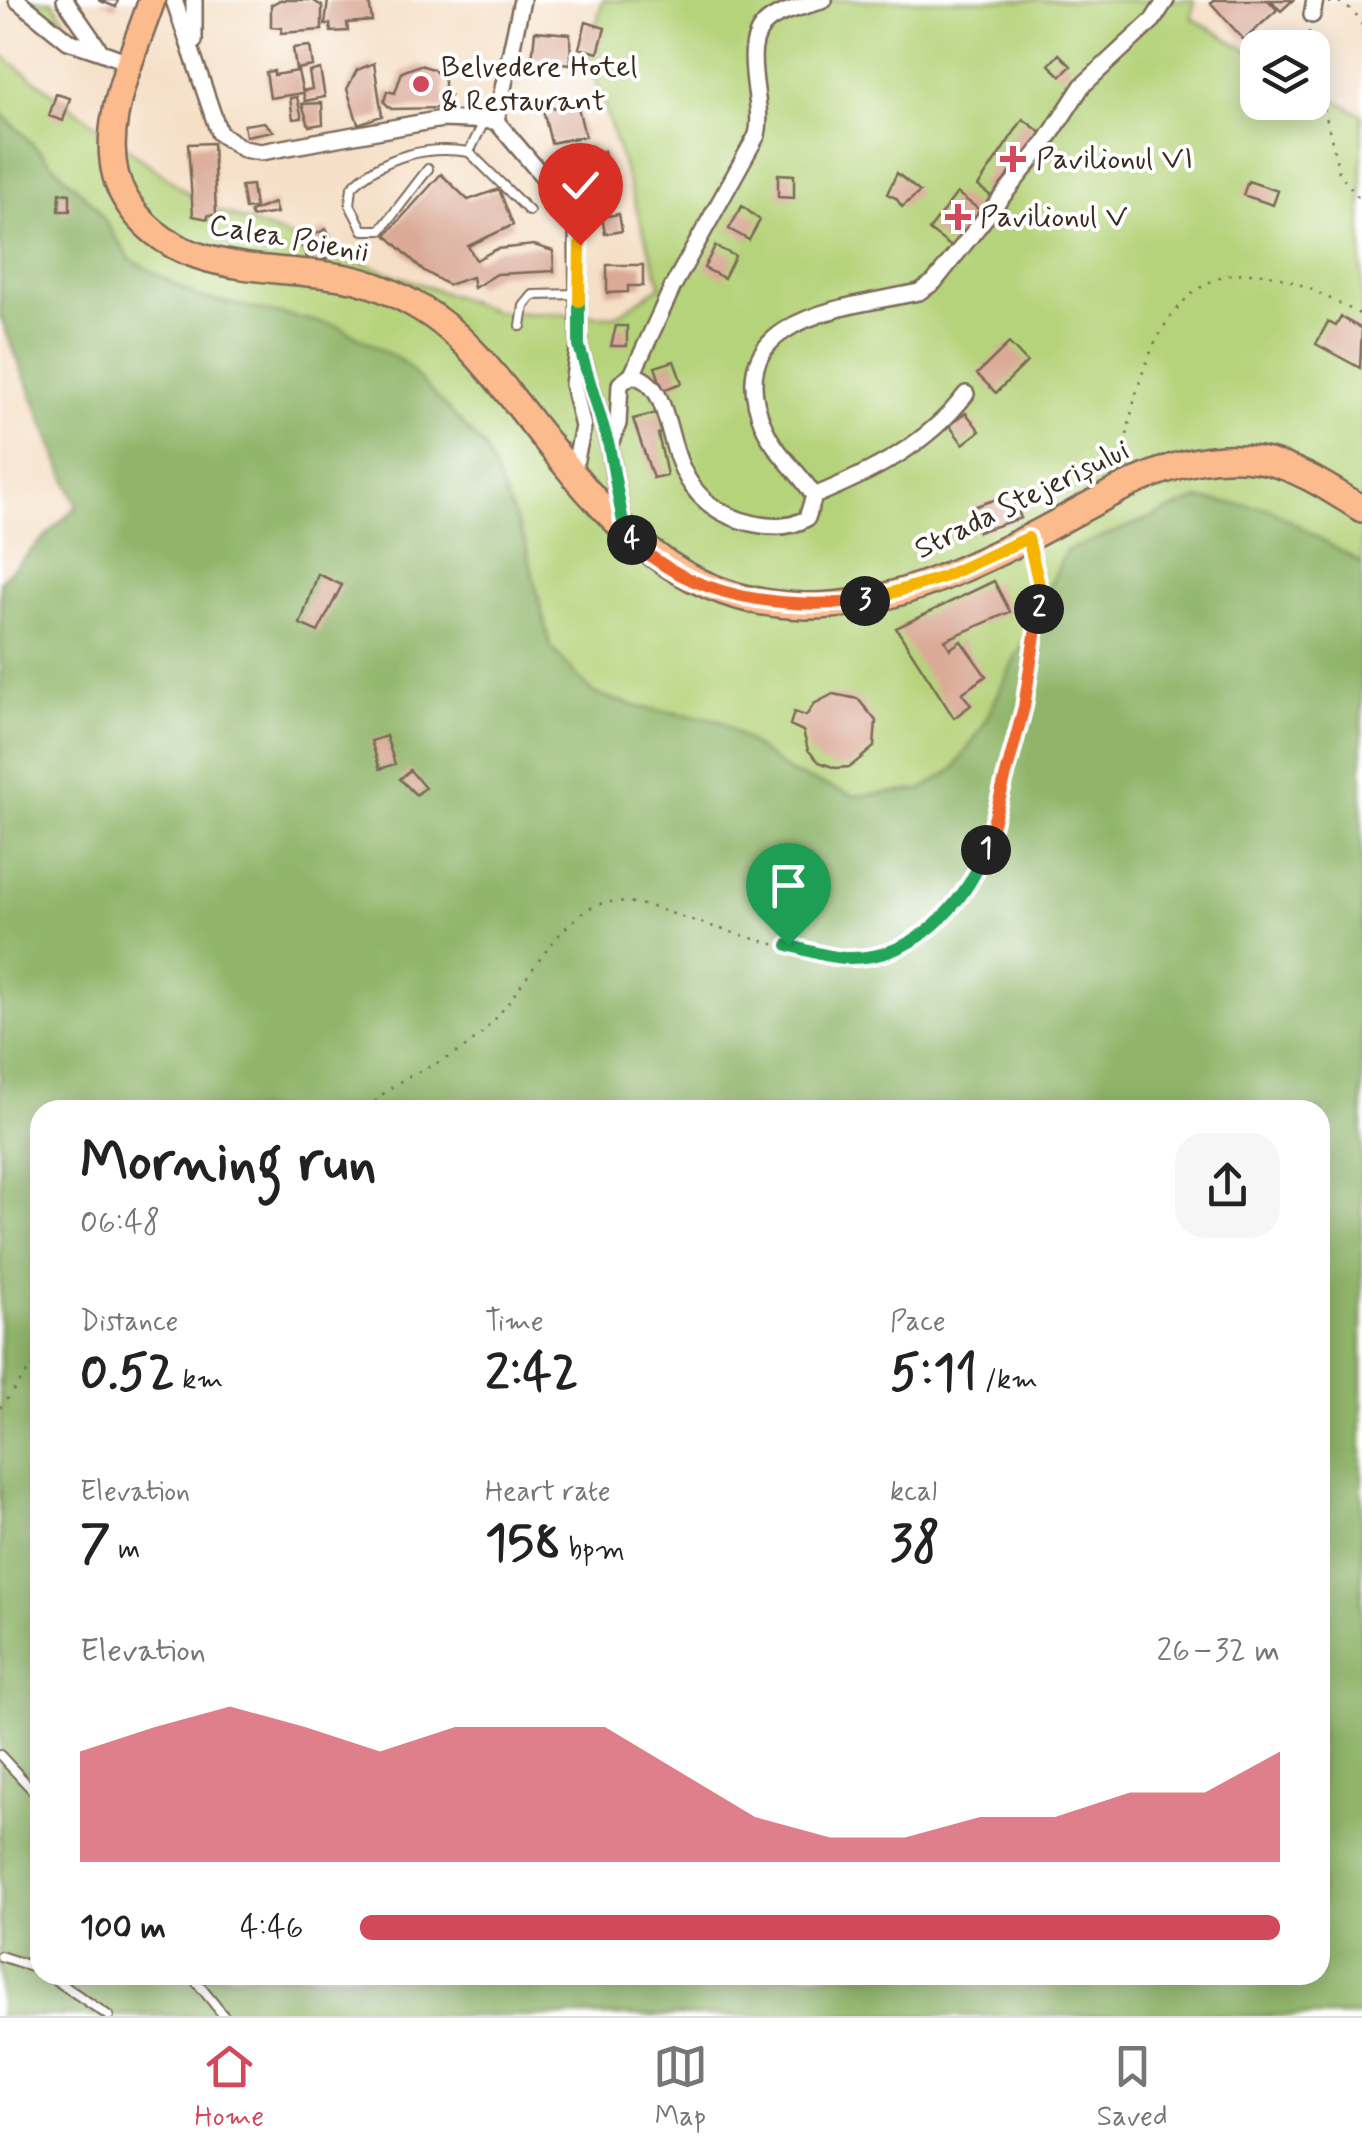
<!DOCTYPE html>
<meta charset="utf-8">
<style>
body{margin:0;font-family:Mynerve,sans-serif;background:#f6f6f6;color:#222;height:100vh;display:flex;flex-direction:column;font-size:38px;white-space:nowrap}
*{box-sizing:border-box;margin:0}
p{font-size:32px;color:#767676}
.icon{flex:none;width:55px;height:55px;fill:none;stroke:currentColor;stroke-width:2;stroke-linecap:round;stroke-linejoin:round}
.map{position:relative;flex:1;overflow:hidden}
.panel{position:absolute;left:30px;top:1100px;width:1300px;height:885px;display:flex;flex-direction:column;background:#fff;border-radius:30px;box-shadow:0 5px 25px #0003}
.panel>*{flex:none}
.controls{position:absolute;left:1240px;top:30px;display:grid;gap:20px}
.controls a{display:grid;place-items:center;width:90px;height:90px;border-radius:20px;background:#fff;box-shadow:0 5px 25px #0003;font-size:50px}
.pin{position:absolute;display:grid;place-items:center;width:85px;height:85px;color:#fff;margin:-102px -42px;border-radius:50% 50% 50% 0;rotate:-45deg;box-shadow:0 0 10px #0007}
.pin .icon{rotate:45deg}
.km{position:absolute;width:50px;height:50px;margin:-25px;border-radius:50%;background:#222;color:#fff;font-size:28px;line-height:50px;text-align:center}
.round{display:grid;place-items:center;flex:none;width:105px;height:105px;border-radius:30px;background:#f6f6f6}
.overview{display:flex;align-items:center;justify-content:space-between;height:170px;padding:0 50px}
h1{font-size:55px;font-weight:700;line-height:75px}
.figures{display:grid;grid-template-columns:repeat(3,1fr);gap:15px;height:170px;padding:10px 50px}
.figures div{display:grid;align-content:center}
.figures b{font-size:50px;font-weight:700}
.figures small{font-size:28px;font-weight:400}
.figures p{font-size:28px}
.chart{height:280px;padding:20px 50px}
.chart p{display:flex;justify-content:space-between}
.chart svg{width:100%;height:180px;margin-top:10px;fill:#d1495b;opacity:.7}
ul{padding:0 50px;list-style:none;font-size:32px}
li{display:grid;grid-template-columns:160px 120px 1fr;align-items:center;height:75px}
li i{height:25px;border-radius:12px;background:#d1495b}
.menu{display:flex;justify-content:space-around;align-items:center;height:140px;border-top:2px solid #e0e0e0;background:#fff;font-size:28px;color:#767676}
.menu a{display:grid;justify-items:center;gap:5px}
.menu .selected{color:#d1495b}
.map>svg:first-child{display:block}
.green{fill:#b5d37a;stroke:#787e4c;stroke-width:2.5}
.forest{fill:#90b56a;stroke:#667044;stroke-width:2.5;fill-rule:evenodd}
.building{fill:#daaa97}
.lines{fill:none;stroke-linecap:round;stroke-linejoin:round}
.lane-casing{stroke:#7c6959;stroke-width:12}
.street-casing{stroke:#7c6959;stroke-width:20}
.primary-casing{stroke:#7c6959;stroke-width:30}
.path{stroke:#7c6959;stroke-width:2.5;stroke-dasharray:2.5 8;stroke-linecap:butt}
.lane{stroke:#fff;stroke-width:8}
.street{stroke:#fff;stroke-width:15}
.primary{stroke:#fbbb8d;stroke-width:25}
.split-1-casing{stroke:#fff;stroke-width:20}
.split-2-casing{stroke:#fff;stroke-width:20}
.split-3-casing{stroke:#fff;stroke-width:20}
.split-4-casing{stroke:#fff;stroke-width:20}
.split-5-casing{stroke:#fff;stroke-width:20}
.split-6-casing{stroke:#fff;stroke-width:20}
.split-1{stroke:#22a559;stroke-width:12}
.split-2{stroke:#f0652b;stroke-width:12}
.split-3{stroke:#f5b400;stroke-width:12}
.split-4{stroke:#f0652b;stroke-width:12}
.split-5{stroke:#22a559;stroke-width:12}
.split-6{stroke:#f5b400;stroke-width:12}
.poi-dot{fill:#d1495b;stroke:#fff;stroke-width:4}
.labels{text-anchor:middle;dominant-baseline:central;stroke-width:8;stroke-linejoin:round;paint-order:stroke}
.poi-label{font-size:30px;fill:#3b2a1e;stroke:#fff;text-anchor:start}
.street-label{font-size:30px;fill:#3b2a1e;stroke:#fff}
</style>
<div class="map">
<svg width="1362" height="2016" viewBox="0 0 1362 2016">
<rect width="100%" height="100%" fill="#fff"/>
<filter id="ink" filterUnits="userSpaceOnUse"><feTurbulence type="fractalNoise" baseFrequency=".01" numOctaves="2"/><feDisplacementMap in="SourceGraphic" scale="20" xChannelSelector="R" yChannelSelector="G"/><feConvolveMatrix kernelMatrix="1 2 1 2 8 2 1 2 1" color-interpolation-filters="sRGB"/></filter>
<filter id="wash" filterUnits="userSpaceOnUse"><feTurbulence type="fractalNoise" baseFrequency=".0048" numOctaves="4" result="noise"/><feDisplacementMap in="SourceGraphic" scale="40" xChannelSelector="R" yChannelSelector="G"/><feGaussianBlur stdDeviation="2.25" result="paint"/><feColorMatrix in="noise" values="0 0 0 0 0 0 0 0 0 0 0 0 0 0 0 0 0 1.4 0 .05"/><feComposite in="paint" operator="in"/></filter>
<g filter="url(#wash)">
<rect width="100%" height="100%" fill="#f5dfc6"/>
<!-- green -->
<path class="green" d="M30,0h22l25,38 -4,2z
M603,0h591l-2,18 65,38 1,46h54l1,-15 49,28v449l-21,-10 -323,102 -35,70 -29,43 -33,21 -66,7 -65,-24 -71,-53 -81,-13 -45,-14 -43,-47 -25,-104 -122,-180 -65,-36 -140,-29 -68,-38 -35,-53 -95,-94v-58l205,152 292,106 118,4 46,-30 -73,-231z"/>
<!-- forest -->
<path class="forest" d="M0,112l95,94 35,53 68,38 140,29 65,36 81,85 41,95 25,104 43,47 45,14 81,13 71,53 65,23 66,-6 33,-21 29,-43 83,-175 132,-52 71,9 93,56v1452h-1362v-1435l77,-75 -77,-190zM40,1110h1280v865h-1280z"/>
<g id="blocks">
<!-- building -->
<path class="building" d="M98,0h20l-2,7z
M280,0h32l10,6v24l-41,3 1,-5 -11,-1v-22z
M328,0h41l3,21 -25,2 1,8 -17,1 -1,-8 -5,1z
M1214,0h54l9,10 -33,30 -33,-37z
M1271,0h22l-12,11z
M586,22l19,6 -7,25 -19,-5z
M535,31l35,3 1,30 -39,-4z
M310,46l3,20 -17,3 -3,-21z
M1059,54l12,12 -10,10 -12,-11z
M374,63l8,53 -24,8 -11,-35 10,-19z
M420,65l13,4 11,12v14l6,1 -4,12 -55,1 -7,-7 3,-11 8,2 7,-21z
M320,69l5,28 -20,4 -2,-10 9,-2 -3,-17z
M274,71v4l24,-4 5,22 -33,5 -4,-26z
M56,94l14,4 -7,23 -14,-5z
M297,97l5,21 -9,1 -3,-21z
M322,103l1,21 -14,2 -7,-22z
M577,103l8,33 -34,7 -8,-33z
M1023,119l20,15 -48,65 -17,-13z
M264,122l9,9 -27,5 -2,-11z
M213,143l3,72h-8v4l-15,-3 -5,-72z
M590,146l3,9 11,-4 7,32 -32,10 -9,-40z
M897,173l23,19 -18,15 -6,-9 -9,-4z
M441,174l27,26 31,-11 14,36 -45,21 8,14 21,-11 37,-4 19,6 1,20 -57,3 -23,14 -2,-11 -24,8 -25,-15 -37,-35z
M778,174l16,1v23l-16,-1z
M1248,181l30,10 -5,14 -30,-10z
M252,185l3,23 -10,1 -4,-23z
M60,193l10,1v17h-11z
M957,193l24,18 -28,37 -24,-18z
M274,203l3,10 -25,4 -2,-5z
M742,206l18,14 -11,20 -20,-11z
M619,214l3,17 -17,3 -3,-17z
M326,229l12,24 -27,13 -11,-24z
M715,246l20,10 -11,22 -20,-10z
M607,265h36v21h-15v6l-21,1z
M1341,317l21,12 -2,39 -44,-24 12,-22 8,4z
M616,326h11v20h-16z
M1009,343l18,19 -31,31 -19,-19z
M674,361l8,22 -19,7 -8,-23z
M661,412l5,20 -8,2 9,41 -14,3 -20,-59z
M966,413l14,18 -17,13 -14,-19z
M1011,494l10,24 -43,14 -8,-24z
M318,574l24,11 -24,47 -18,-8z
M994,581l16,31 -65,28 5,9 11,-8 25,35 -24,17 9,12 -17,13 -58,-90z
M833,694l25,5 18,22 -2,26 -24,20 -15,1 -16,-6 -11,-12 -5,-19 -13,-6 4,-13 12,4 8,-12z
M386,736l9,28 -15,5 -9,-28z
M410,770l15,18 -9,7 -16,-16z"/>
</g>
</g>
<g filter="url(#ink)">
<use href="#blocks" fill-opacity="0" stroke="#7c6959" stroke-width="2.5"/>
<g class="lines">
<defs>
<path id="lane" d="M469,152l16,-32
M428,169l-47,61h-18l-13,-25 2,-18c31,-31 75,-42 117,-35l60,59
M521,326l3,-20 9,-11 46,-1
M0,1755l40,43
M0,1956l40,13
M48,1975l61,41
M191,1975l33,41"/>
<path id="street" d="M17,0l51,41 33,11
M65,0l36,52 30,11
M174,0l45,133 24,16 18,3 181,-33 54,2
M522,0l-26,121 72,85 9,21 2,119 30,100 14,78
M1312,15l3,-15
M194,41v-41
M632,375c58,13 13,126 123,149 19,4 36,4 52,-6l7,-22c-15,-25 -38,-41 -50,-69 -47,-111 81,-119 155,-135l15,-10 111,-139 37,-57 71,-66 13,-20
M609,446l9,-22 2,-40 12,-9 41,-89 84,-151c9,-33 -22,-93 14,-116 15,-10 37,-13 53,-19
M573,473l10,-46 -10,-43 5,-34
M814,496c58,-24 113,-51 152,-102"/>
<path id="primary" d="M152,0c-19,57 -61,140 -27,198 47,80 143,66 222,80 26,5 52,17 75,31 35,21 63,55 88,86 82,102 149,208 295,211 81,1 154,-33 225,-69 71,-36 145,-91 229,-77 38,6 71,29 103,49"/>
</defs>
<!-- lane casing -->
<use href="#lane" class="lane-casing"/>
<!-- street casing -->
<use href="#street" class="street-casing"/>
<!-- primary casing -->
<use href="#primary" class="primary-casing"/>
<!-- path -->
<path class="path" d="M1329,3l8,-2 17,10 8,14
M1309,31l1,17
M1312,57l27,115 23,31
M1123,466c7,-71 37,-197 131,-193 37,2 75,26 108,42
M368,1110c34,-43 73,-39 111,-74 39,-35 76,-117 121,-132 29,-9 68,9 95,17 36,11 120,38 154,37 93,-1 136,-91 156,-169 19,-72 45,-157 28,-230
M0,1408l40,-52"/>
<!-- lane -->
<use href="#lane" class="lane"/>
<!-- street -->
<use href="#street" class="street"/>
<!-- primary -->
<use href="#primary" class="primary"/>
</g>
</g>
<g class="lines" filter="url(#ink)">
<defs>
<path id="split-1" d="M788,945c19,5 41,13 61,13 64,1 114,-51 137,-108"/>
<path id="split-2" d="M986,850l38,-143 15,-98"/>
<path id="split-3" d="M865,601l76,-23 87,-40 12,51 -1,20"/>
<path id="split-4" d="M632,540c60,59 154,70 233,61"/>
<path id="split-5" d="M579,301v45l30,100 16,87 7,7"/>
<path id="split-6" d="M579,301l1,-56"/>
</defs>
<!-- split-1 casing -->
<use href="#split-1" class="split-1-casing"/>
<!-- split-2 casing -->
<use href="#split-2" class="split-2-casing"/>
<!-- split-3 casing -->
<use href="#split-3" class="split-3-casing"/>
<!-- split-4 casing -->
<use href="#split-4" class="split-4-casing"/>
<!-- split-5 casing -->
<use href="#split-5" class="split-5-casing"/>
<!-- split-6 casing -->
<use href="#split-6" class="split-6-casing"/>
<!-- split-1 -->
<use href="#split-1" class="split-1"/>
<!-- split-2 -->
<use href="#split-2" class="split-2"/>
<!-- split-3 -->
<use href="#split-3" class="split-3"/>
<!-- split-4 -->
<use href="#split-4" class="split-4"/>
<!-- split-5 -->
<use href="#split-5" class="split-5"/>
<!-- split-6 -->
<use href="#split-6" class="split-6"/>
</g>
<!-- markers -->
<g class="poi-dot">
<circle cx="421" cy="84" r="10"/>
<path d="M1008 144h10v10h10v10h-10v10h-10v-10h-10v-10h10z"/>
<path d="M953 202h10v10h10v10h-10v10h-10v-10h-10v-10h10z"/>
</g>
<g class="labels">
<!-- poi labels -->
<g class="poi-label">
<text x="441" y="67">Belvedere Hotel<tspan x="441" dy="34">&amp; Restaurant</tspan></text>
<text x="1036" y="159">Pavilionul VI</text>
<text x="980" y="217">Pavilionul V</text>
</g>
<!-- street labels -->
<g class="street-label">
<text transform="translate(289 239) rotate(10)">Calea Poienii</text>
<text transform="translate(1022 500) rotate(-26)">Strada Stejerișului</text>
</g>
</g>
</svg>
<div class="controls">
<a><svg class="icon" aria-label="layers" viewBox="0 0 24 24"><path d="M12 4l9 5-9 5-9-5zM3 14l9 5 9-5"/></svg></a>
</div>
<div class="pin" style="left:788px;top:945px;background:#1e9e55"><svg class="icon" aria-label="arrive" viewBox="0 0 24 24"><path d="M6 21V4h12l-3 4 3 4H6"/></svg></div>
<div class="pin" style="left:580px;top:245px;background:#d93025"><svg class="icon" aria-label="check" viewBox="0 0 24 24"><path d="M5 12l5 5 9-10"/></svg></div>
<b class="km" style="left:986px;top:850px">1</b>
<b class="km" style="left:1039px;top:609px">2</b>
<b class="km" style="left:865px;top:601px">3</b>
<b class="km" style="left:632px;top:540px">4</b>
<section class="panel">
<div class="overview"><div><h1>Morning run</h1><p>06:48</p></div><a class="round"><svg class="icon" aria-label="share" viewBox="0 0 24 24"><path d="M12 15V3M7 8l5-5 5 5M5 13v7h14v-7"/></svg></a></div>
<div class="figures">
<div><p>Distance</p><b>0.52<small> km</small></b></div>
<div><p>Time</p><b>2:42</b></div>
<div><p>Pace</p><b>5:11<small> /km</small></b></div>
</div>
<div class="figures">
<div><p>Elevation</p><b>7<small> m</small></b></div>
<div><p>Heart rate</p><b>158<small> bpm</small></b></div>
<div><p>kcal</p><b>38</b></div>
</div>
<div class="chart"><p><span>Elevation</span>26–32 m</p>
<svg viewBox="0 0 160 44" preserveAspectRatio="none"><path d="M0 44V17L10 11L20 6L30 11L40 17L50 11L60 11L70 11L80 22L90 33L100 38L110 38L120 33L130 33L140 27L150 27L160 17V44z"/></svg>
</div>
<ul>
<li><b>100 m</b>4:46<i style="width:100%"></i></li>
</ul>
</section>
</div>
<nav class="menu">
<a class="selected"><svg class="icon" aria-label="home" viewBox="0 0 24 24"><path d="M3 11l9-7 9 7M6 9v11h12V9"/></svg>Home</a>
<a><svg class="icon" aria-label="map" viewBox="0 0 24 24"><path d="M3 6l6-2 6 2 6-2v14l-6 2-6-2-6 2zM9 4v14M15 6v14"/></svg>Map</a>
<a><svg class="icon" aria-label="saved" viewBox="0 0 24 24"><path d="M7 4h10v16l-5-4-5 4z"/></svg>Saved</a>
</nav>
